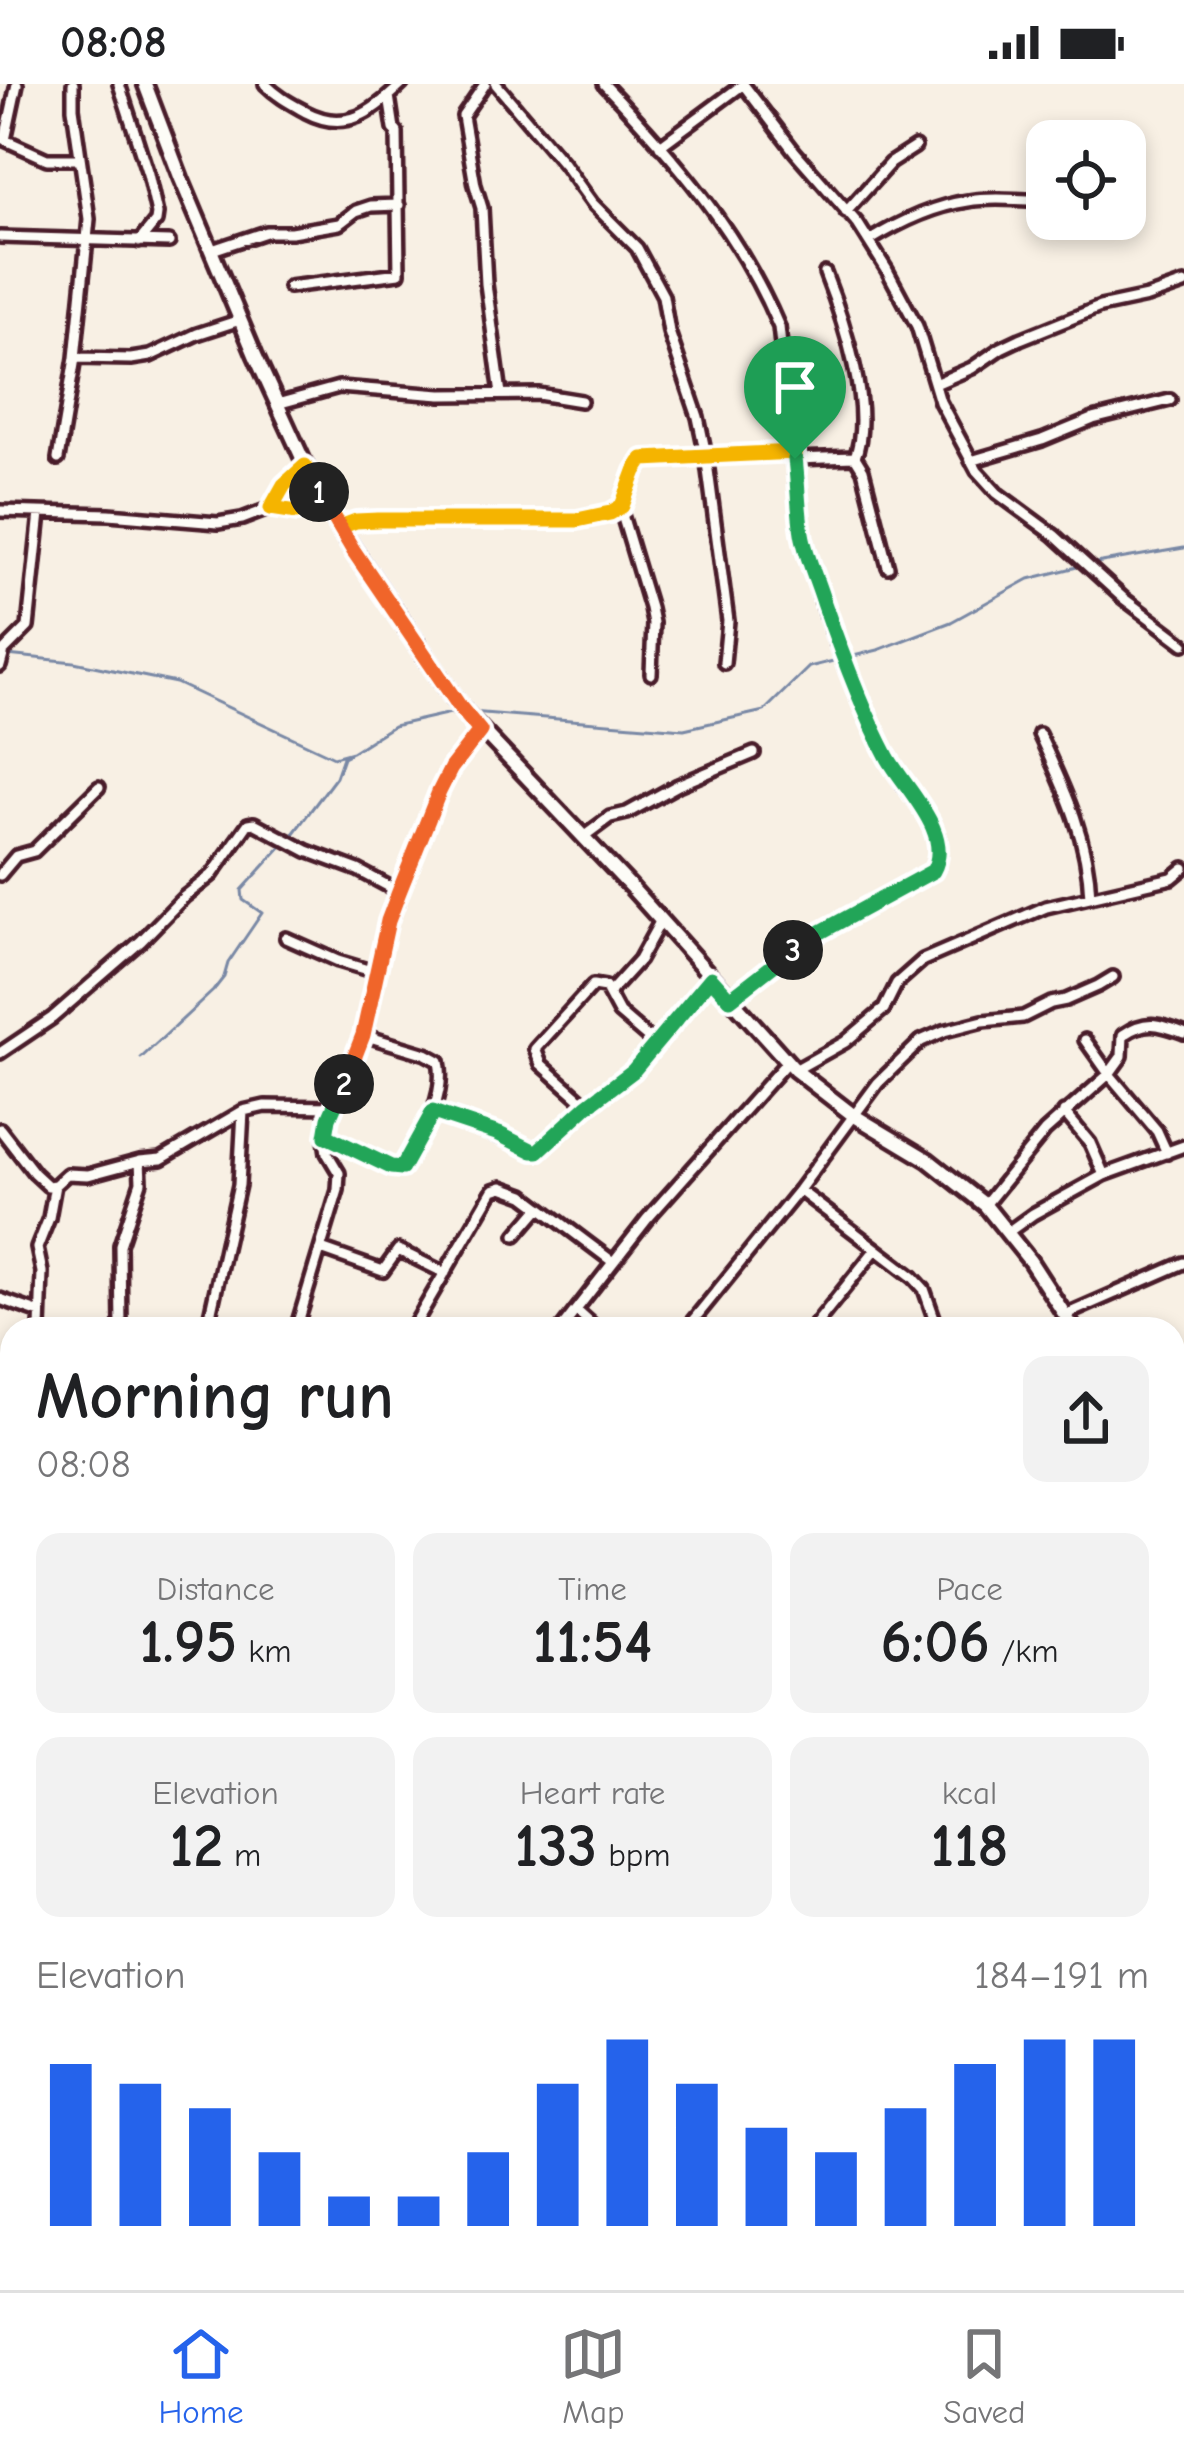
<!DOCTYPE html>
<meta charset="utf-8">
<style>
body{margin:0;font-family:"Comic Neue",sans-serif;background:#f2f2f2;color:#202124;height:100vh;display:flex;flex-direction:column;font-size:45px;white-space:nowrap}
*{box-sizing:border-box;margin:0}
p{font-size:39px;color:#757577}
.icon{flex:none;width:66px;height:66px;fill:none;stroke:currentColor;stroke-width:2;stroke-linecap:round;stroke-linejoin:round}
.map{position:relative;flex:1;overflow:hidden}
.drawer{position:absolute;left:0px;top:1233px;width:1185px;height:975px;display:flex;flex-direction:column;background:#fff;border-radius:36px 36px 0 0;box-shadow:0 6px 18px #0003}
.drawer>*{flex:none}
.controls{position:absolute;left:1026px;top:36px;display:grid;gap:24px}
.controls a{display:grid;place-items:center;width:120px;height:120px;border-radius:24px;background:#fff;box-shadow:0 6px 18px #0003;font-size:60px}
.pin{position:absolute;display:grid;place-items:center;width:102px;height:102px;color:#fff;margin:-123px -51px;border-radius:50% 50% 50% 0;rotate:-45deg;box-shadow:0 0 12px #0007}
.pin .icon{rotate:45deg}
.km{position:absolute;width:60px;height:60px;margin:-30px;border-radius:50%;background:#222;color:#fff;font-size:33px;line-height:60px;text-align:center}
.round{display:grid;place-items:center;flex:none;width:126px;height:126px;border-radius:24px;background:#f2f2f2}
.overview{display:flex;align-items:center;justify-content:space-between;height:204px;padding:0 36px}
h1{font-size:66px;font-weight:800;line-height:90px}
.stats{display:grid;grid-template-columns:repeat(3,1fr);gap:18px;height:204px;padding:12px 36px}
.stats div{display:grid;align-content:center;border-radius:24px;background:#f2f2f2;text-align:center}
.stats b{font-size:60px;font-weight:800}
.stats small{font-size:33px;font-weight:400}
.stats p{font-size:33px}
.chart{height:336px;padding:24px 36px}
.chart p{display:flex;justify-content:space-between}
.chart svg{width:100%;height:216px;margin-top:12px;stroke:#2563eb;stroke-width:6}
.status{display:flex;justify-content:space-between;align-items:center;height:84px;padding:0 60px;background:#fff;direction:ltr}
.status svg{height:33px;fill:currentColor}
.tabs{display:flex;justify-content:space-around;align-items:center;height:168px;border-top:3px solid #e0e0e0;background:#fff;font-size:33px;color:#757577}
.tabs a{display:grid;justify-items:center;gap:6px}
.tabs .active{color:#2563eb}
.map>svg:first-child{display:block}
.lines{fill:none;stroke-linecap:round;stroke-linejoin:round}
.stream{stroke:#7988a5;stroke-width:3}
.minor-casing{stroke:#4a1f2b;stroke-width:18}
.major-casing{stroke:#4a1f2b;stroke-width:21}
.minor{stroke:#fdfcf7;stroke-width:9}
.major{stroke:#fdfcf7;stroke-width:12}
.split-1-casing{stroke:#fff;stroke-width:24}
.split-2-casing{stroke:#fff;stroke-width:24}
.split-3-casing{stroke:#fff;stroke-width:24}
.split-4-casing{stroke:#fff;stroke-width:24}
.split-1{stroke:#f5b400;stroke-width:15}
.split-2{stroke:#f0652b;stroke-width:15}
.split-3{stroke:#22a559;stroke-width:15}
.split-4{stroke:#22a559;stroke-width:15}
</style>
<div class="status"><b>08:08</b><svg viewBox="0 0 49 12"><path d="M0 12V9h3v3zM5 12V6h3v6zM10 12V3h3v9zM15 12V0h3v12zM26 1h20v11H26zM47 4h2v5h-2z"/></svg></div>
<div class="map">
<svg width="1184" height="2206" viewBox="0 0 1184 2206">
<rect width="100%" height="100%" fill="#f8f0e4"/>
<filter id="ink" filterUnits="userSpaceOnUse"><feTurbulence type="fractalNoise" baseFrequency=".00833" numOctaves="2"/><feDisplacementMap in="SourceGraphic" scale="24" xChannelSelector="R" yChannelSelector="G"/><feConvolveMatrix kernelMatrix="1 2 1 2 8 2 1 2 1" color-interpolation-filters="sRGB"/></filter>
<g filter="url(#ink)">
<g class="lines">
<!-- stream -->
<path class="stream" d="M1090,480l94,-16
M7,571l67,7 102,21 158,74 18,-5 41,-26 62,-14
M471,628l213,17 80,-18 45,-44 69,-17 73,-28 78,-43 52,-13
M290,754l46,-61 7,-20 6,-3
M141,974l72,-67 11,-14 4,-14 34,-50 -19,-13 -1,-10 41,-45
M1173,1352l11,-4"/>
<defs>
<path id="minor" d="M17,0l-12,56 42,19h33
M73,0v24l16,111 -14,139
M119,0l29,90 9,40 -1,7 -17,21
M265,0c13,13 25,19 41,28 40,21 67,0 96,-28
M485,0l-22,32 12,69 7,23 4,76 15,110
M496,0l68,80 28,39 45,45 26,48 6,36 29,85 8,38 22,166 -4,42
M604,0c70,73 135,148 175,243l23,207c20,78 55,170 95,240 8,14 18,25 27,38 13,20 21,37 9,59l-127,69 -75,59
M743,0l52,68 63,72 29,46 30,56 23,76 37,69 20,22 57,42 69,63 61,46
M660,62l81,-60
M846,128l44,-49 25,-16
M0,153l169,5
M869,157c29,-18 64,-35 99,-40 22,-4 46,-1 68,-1
M212,166l54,-18h25l48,-8 17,-13 15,-5 28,-1
M825,189c18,46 49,137 30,184l8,13 25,97
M289,203l110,-14 -2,-141 -3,-3 -5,-33
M935,300l37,-16 29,-20 19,-9 80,-32 47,-10 37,-13
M277,320l62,-17 102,8 97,-1 43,7
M58,375l17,-101 56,1 19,-3 47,-22 43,-14
M795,375l60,-2
M971,377l71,-21 51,-21 77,-19
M271,424l13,-23 21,-19
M620,424l30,100 3,15 -2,51
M0,427l109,3 109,9 24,-4 29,-11 26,4 26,-13
M340,443l16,-6 22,-1h199l33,-7 12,-7 13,-35 8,-12 152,-7
M0,582l4,-15 24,-24 12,-114
M1039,650c25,54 49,103 51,163
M583,753l27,-20 17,-4 51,-28 76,-32
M0,791l16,-19 18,-5 65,-64
M286,854l52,23 40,12
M610,908l29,-32 21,-38
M1085,956l24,34 48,57 10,22
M0,969l52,-35 89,-77 43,-44 28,-22 36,-51 6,-1 53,28 51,19 41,22
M795,986l50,-28 39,-33 13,-26 26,-23 123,-53 126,-29 12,-10
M587,1021l-46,-41 -6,-15 58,-64 12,2 14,26 36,31
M433,1027l105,40 49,-46 46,-34 78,-93
M1064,1028l26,31 14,32
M0,1045l34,44 14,13 7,-1 12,-11 21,1 52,-14 21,-2 82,-48 22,-5 69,1
M326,1052l65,31 11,1c18,-32 45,-68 37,-107l-13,-7 -63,-19
M799,1106l114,87 11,12 14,40
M985,1121l60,-74 64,-57 13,-18 1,-21c23,-16 36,-11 61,-2
M1008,1148l25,-18 71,-39 80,-29
M516,1151l24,-28
M321,1165l62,22 15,-21 47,23
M0,1215l40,14
M576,1226l21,19
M1065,1231l119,-52
M40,1245l2,-57 -5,-24 12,-30 6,-33
M121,1245l-1,-84 21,-63 -1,-21
M207,1245l32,-144 4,-74
M296,1245l42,-139 1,-17 -12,-20 -2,-13 4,-22 34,-83 26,-114 50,-129 12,-24 29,-37
M412,1245l81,-139 9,-3 22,8 89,67
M561,1245l86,-110 140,-157
M686,1245l113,-139 79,-107 43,-42 23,-10 39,-10 40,-4 28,-14 15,-3 32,-14 15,-9
M812,1245l64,-80
M0,1287l12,5
M0,1376l12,4
M0,1435l12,-32
M1173,1460l11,-3
M1173,1599l11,1
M1173,1656l11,3
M0,1735l12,-20
M0,1774l12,10
M0,1933l12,-35
M0,2178l12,-14
M51,2196l8,10
M398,2196l21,10
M615,2196l33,10
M163,2206l6,-10
M436,2206l9,-6
M655,2206l3,-10"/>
<path id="major" d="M145,0l36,95 74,176 59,129 39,65 107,158 170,179 165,184 58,45 75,45 57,45 45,56 44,68
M1173,1398l11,19"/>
</defs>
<!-- minor casing -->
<use href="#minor" class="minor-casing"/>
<!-- major casing -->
<use href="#major" class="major-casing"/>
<!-- minor -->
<use href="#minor" class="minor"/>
<!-- major -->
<use href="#major" class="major"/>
</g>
</g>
<g class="lines" filter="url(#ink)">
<defs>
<path id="split-1" d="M319,408l-14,-26 -21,19 -13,23 26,4 26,-13 17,28 16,-6 22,-1h199l33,-7 12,-7 13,-35 8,-12 152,-7v7"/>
<path id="split-2" d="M319,408l34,58 107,157 20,24 -29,37 -12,24 -40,100 -11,29 -25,114 -19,49"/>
<path id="split-3" d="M344,1000l-15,34 -3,18 65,31 11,1 31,-56 66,22 34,17h5l49,-45 46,-35 78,-93 19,21 63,-49"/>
<path id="split-4" d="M793,866l13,-10 127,-69c21,-37 -27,-81 -45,-113 -26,-49 -46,-103 -64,-155 -7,-23 -18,-46 -22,-70 -4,-25 -4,-50 -7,-74"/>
</defs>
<!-- split-1 casing -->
<use href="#split-1" class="split-1-casing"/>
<!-- split-2 casing -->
<use href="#split-2" class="split-2-casing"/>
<!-- split-3 casing -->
<use href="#split-3" class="split-3-casing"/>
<!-- split-4 casing -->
<use href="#split-4" class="split-4-casing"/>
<!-- split-1 -->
<use href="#split-1" class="split-1"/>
<!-- split-2 -->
<use href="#split-2" class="split-2"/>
<!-- split-3 -->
<use href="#split-3" class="split-3"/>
<!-- split-4 -->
<use href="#split-4" class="split-4"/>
</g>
</svg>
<div class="controls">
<a><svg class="icon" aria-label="locate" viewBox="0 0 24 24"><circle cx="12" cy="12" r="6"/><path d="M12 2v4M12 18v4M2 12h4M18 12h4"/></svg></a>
</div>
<div class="pin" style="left:795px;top:375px;background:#1e9e55"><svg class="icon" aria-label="arrive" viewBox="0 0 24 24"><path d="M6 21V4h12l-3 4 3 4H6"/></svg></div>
<b class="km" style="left:319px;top:408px">1</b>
<b class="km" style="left:344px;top:1000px">2</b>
<b class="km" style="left:793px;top:866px">3</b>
<section class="drawer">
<div class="overview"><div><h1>Morning run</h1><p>08:08</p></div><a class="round"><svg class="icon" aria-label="share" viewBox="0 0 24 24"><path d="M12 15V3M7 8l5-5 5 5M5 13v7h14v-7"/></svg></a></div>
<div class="stats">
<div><p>Distance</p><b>1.95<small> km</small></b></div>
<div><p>Time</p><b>11:54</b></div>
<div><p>Pace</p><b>6:06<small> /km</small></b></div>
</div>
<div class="stats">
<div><p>Elevation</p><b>12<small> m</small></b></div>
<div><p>Heart rate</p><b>133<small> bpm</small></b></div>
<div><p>kcal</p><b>118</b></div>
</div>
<div class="chart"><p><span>Elevation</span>184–191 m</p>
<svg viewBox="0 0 160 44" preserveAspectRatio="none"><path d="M5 44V11M15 44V15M25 44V20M35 44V29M45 44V38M55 44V38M65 44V29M75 44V15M85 44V6M95 44V15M105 44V24M115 44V29M125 44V20M135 44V11M145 44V6M155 44V6"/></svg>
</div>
</section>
</div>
<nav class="tabs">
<a class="active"><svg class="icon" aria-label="home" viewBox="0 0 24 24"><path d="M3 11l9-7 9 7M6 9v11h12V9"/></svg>Home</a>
<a><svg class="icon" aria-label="map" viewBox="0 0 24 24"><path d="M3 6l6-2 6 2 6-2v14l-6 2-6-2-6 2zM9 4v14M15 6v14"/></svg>Map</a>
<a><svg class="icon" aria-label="saved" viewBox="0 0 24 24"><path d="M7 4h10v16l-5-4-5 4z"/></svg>Saved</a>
</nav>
